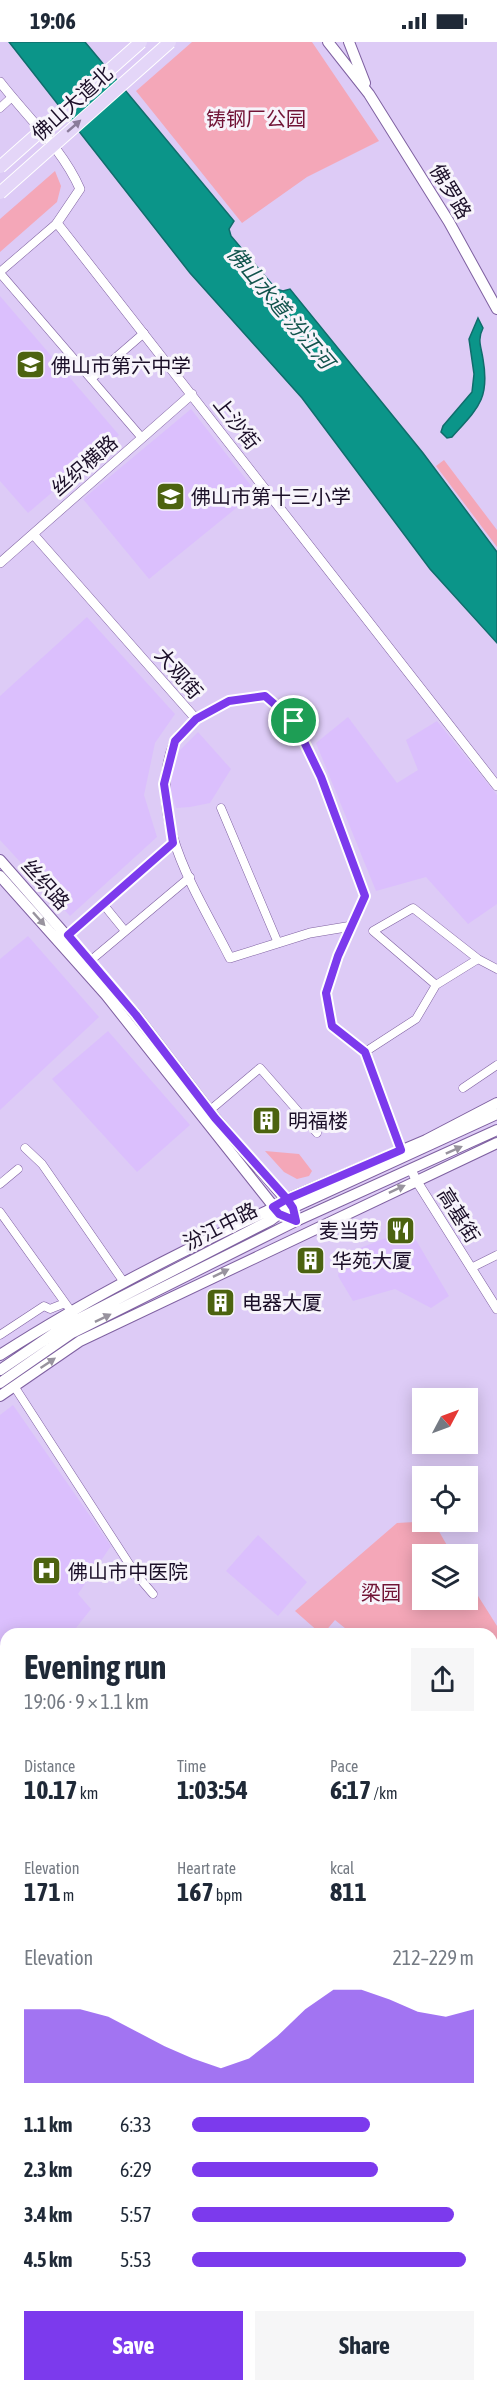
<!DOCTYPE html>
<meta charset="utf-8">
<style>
body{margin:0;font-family:"Asap Condensed","Noto Sans SC",sans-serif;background:#f6f6f7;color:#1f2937;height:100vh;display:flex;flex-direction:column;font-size:22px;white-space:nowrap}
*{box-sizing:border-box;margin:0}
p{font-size:20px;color:#747a83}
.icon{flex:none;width:33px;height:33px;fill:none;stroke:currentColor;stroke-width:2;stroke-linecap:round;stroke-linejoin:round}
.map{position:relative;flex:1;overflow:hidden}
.drawer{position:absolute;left:0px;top:1586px;width:498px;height:764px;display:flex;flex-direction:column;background:#fff;border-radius:18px 18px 0 0;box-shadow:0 3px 15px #0003}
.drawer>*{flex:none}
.needle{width:39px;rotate:49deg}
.controls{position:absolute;left:412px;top:1346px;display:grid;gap:12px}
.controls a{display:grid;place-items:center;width:66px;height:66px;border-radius:0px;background:#fff;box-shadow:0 3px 15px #0003;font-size:30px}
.pin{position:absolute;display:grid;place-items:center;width:51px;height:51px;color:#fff;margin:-26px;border:3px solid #fff;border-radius:50%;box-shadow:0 2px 6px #0007}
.round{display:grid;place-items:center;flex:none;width:63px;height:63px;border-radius:0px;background:#f6f6f7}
.head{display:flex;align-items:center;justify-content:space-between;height:102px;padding:0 24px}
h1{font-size:33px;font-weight:700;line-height:45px}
.stats{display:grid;grid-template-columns:repeat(3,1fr);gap:9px;height:102px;padding:6px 24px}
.stats div{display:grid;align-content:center}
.stats b{font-size:26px;font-weight:700}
.stats small{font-size:16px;font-weight:400}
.stats p{font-size:16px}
.chart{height:168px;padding:12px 24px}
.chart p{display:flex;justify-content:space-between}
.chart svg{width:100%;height:108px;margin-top:6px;fill:#7c3aed;opacity:.7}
.primary-button{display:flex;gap:12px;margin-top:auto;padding:12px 24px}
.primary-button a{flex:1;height:69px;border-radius:0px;background:#7c3aed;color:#fff;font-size:24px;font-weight:700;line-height:69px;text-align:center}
.primary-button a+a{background:#f6f6f7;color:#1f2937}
ul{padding:0 24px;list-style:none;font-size:20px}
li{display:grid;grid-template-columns:96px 72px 1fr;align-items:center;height:45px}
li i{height:15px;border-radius:8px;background:#7c3aed}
.status{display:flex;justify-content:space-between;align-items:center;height:42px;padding:0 30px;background:#fff;direction:ltr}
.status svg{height:16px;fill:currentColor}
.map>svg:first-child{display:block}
.built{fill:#dbbffd}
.green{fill:#f4a7b8}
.water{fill:#0b9589;stroke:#106d6c;stroke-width:1.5}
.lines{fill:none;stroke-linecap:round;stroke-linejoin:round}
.minor-casing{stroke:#7f61a1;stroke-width:9}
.tertiary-casing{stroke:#7f61a1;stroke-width:10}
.secondary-casing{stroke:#7f61a1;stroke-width:12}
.minor{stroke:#fff;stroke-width:8}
.tertiary{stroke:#fff;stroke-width:9}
.secondary{stroke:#fff;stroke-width:10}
.trunk-bridge-casing{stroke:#fff;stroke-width:14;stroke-linecap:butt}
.trunk-bridge{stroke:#e4d6f8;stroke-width:12}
.oneway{fill:#8a7c9a}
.oneway2{fill:#98939e}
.route-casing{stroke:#fff;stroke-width:12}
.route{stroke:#7c3aed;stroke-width:8}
.labels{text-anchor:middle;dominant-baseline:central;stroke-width:6;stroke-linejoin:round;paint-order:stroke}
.street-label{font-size:20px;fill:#1b0f28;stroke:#f7f4fb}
.park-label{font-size:20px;fill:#711436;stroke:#f7f4fb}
.poi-label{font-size:20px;fill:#1b0f28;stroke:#f7f4fb;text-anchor:start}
.water-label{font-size:21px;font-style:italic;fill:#11534c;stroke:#f7f4fb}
</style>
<div class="status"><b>19:06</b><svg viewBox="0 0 49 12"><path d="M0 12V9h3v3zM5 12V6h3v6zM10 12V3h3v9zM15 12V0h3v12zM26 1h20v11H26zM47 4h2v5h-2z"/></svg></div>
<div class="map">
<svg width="497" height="2348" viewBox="0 0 497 2348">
<rect width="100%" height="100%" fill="#ddcbf6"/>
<!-- built -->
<path class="built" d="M0,254l119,139 -91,78 -28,-32z
M191,367l65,83 -107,87 -66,-80z
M87,575l88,97 -20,29 -11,52 13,42 -87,79 -70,-76v-144z
M348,675l49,66 21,-13 -12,-30 31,-19 60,74v109l-29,20 -42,-47 -50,14 -60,-148z
M198,690l33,37 -21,34 -20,4 -14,1 -7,-23 10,-34z
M28,894l71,81 -99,93v-151z
M108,989l82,94 -53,47 -85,-93z
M413,1193l36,61 -18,12 -36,-19 -42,12 -15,-25 4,-21 49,-19z
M13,1363l98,141 -33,48 13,15 -19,24 -66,1v70l-6,-4v-285z
M258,1493l49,47 -29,34 -52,-45z"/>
<!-- green -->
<path class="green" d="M192,0h120l67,99 -72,36 -65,46 -106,-132z
M55,129l6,15 -4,16 -57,50v-33z
M444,418l53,70v17l-61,-81z
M265,1109l34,3 13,17 -3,5 -12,3 -13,-7z
M433,1479l19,33h-29v45h45v-19l29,46v151l-5,-4v-139l-141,-1 -16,-13 -11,13h-4l-25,-22 102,-88z"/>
<!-- water -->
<path class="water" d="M9,0h76l149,179 -5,8 2,7 45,53 7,2 7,-2 133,164 74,99v91l-67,-74 -128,-171 -112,-125z
M478,276l5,10c-6,12 -2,18 0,31 7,40 -5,49 -31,78l-5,1 -6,-6 2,-6 29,-34 2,-18 -5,-35z"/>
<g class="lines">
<defs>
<path id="minor" d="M0,66l12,-11
M0,230l57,-49
M0,231l142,165
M91,337l53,-46
M221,766l57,135
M103,862l22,27
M478,917l-42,26 -63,-54 40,-23 65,51 19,10
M90,919l100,-84
M365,1010l51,-33 20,-34
M463,1046l34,-23
M209,1069l51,-43 57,65
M25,1106l17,16 81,117
M0,1142l18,-15
M0,1170l71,99
M471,1226l26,-13
M0,1293l44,-29 6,3 15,-6
M14,1344l121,187 18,21
M492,1867l5,-4
M0,1914l6,1
M492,2154l5,-2
M492,2230l5,11
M492,2307l5,17
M0,2308l6,-7
M383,2343l1,5
M413,2343l1,5
M438,2343l1,5
M478,2343l1,5
M358,2347l13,-4
M137,2348l4,-5"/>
<path id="tertiary" d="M0,40c27,35 62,66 80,107l-23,34 440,563
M33,492l163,185 33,-18 36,-5 29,25 11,22 16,34 44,119 -27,60 -12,37 6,33 33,26 36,98
M0,521l192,-169
M196,677c-7,7 -18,15 -22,24 -30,74 24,151 56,215l80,-25 42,-7
M68,893l105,-92
M411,1127l5,11 81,129
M492,1812l5,-3
M492,1961l5,-1
M492,2256l5,-2
M148,2343h61"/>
<path id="secondary" d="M328,0l41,52 80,128 48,87
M349,0l16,41
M0,818l136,155 79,103 75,86
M0,834l106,119 172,217
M0,1313c85,-55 175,-101 267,-144l20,-12 139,-59 71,-37
M0,1328l65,-44 206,-106 8,-6 218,-100
M0,1341l72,-50 224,-112 201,-91
M0,1354l80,-55 417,-198
M0,1673l6,4
M0,1689l6,5
M0,1935l6,-7
M271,2343v5
M280,2343v5"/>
</defs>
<!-- minor casing -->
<use href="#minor" class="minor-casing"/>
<!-- tertiary casing -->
<use href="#tertiary" class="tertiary-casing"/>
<!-- secondary casing -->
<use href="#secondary" class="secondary-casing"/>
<!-- minor -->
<use href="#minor" class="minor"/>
<!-- tertiary -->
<use href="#tertiary" class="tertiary"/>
<!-- secondary -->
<use href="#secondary" class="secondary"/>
<defs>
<path id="trunk-bridge" d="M0,125l141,-125
M0,151l170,-151"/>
</defs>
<!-- trunk-bridge casing -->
<use href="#trunk-bridge" class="trunk-bridge-casing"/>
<!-- trunk-bridge -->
<use href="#trunk-bridge" class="trunk-bridge"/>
</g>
<!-- one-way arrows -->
<defs><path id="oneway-solid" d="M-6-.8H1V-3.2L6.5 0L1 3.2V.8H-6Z" transform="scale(1.5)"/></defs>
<use class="oneway" href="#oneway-solid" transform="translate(74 84) rotate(-41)"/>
<g class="oneway2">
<use href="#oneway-solid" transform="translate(39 877) rotate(48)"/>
<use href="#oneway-solid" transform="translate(454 1108) rotate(-24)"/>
<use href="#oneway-solid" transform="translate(397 1147) rotate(-25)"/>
<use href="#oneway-solid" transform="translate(221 1231) rotate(-26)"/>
<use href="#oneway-solid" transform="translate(103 1276) rotate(-26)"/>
<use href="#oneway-solid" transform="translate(48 1321) rotate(-34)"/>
</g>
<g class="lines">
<defs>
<path id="route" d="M294,679l-29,-25 -36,5 -33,18 -21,22 -11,43 9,59 -105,92 68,80 79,103 72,81 6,9 3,13 -17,-7 -6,-7 14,-8 114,-49 -36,-98 -33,-26 -6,-33 12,-37 27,-60 -44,-119 -27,-56"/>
</defs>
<!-- route casing -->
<use href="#route" class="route-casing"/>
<!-- route -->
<use href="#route" class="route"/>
</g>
<!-- icons -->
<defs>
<symbol id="school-square" viewBox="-11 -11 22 22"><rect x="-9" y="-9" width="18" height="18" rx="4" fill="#4c6310" stroke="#f7f4fb"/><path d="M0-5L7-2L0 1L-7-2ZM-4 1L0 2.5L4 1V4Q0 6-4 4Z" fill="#fff"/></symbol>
<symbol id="building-square" viewBox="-11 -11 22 22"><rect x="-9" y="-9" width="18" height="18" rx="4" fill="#4c6310" stroke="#f7f4fb"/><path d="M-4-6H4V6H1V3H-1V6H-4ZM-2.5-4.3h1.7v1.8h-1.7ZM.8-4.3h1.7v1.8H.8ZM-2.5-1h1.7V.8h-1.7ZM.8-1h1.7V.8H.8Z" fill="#fff"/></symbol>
<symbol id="restaurant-square" viewBox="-11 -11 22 22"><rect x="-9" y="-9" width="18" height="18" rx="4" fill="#4c6310" stroke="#f7f4fb"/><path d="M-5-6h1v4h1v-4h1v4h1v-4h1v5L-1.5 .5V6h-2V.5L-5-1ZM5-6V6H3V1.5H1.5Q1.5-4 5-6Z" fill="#fff"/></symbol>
<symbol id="hospital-square" viewBox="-11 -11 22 22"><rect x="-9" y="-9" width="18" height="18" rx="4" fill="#4c6310" stroke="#f7f4fb"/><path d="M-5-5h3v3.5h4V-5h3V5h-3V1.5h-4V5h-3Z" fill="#fff"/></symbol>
</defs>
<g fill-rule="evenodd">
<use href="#school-square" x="14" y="306" width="33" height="33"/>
<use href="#school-square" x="154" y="438" width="33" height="33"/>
<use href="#building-square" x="250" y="1062" width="33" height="33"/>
<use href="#restaurant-square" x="384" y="1172" width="33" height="33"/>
<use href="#building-square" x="294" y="1202" width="33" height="33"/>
<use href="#building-square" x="204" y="1244" width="33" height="33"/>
<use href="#hospital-square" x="30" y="1512" width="33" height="33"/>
</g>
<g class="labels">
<!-- street labels -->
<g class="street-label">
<text transform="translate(72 61) rotate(-42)">佛山大道北</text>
<text transform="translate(451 149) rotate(59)">佛罗路</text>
<text transform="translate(237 381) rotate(52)">上沙街</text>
<text transform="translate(84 423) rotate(-41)">丝织横路</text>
<text transform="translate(179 631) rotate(49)">大观街</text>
<text transform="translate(46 842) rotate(48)">丝织路</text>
<text transform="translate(459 1173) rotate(58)">高基街</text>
<text transform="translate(220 1184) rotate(-27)">汾江中路</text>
</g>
<!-- park labels -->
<g class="park-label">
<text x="256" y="76">铸钢厂公园</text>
<text x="381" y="1550">梁园</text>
</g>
<!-- poi labels -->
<g class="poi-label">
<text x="51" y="323">佛山市第六中学</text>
<text x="191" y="454">佛山市第十三小学</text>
<text x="288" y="1078">明福楼</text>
<text x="379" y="1188" text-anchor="end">麦当劳</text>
<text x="332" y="1218">华苑大厦</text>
<text x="242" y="1260">电器大厦</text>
<text x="68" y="1529">佛山市中医院</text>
</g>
<!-- water labels -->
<g class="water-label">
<text transform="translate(281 265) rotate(50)">佛山水道-汾江河</text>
</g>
</g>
</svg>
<div class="controls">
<a><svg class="needle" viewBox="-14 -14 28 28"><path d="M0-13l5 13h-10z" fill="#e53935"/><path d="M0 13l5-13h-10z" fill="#747a83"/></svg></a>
<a><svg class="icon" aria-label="locate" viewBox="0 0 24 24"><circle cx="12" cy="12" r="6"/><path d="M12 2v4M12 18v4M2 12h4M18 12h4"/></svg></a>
<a><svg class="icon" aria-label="layers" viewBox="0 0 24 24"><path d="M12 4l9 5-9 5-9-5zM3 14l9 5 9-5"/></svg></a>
</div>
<div class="pin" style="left:294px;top:679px;background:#1e9e55"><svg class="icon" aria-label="arrive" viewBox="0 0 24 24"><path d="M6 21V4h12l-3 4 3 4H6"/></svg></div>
<section class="drawer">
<div class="head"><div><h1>Evening run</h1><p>19:06 · 9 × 1.1 km</p></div><a class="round"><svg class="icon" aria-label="share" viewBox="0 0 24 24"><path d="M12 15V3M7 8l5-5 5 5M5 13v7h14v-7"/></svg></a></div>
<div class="stats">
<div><p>Distance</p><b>10.17<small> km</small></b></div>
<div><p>Time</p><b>1:03:54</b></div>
<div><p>Pace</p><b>6:17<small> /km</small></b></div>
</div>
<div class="stats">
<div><p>Elevation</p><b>171<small> m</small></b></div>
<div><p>Heart rate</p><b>167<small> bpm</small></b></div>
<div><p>kcal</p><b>811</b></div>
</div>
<div class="chart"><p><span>Elevation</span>212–229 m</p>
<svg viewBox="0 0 160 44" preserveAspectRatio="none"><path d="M0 44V14L10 14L20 14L30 17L40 23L50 29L60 34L70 38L80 34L90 25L100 14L110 6L120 6L130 10L140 15L150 17L160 14V44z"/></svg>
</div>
<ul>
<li><b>1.1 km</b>6:33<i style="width:63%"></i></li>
<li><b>2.3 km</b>6:29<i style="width:66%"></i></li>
<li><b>3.4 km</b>5:57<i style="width:93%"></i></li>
<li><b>4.5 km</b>5:53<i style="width:97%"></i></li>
</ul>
<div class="primary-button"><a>Save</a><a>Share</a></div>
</section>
</div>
